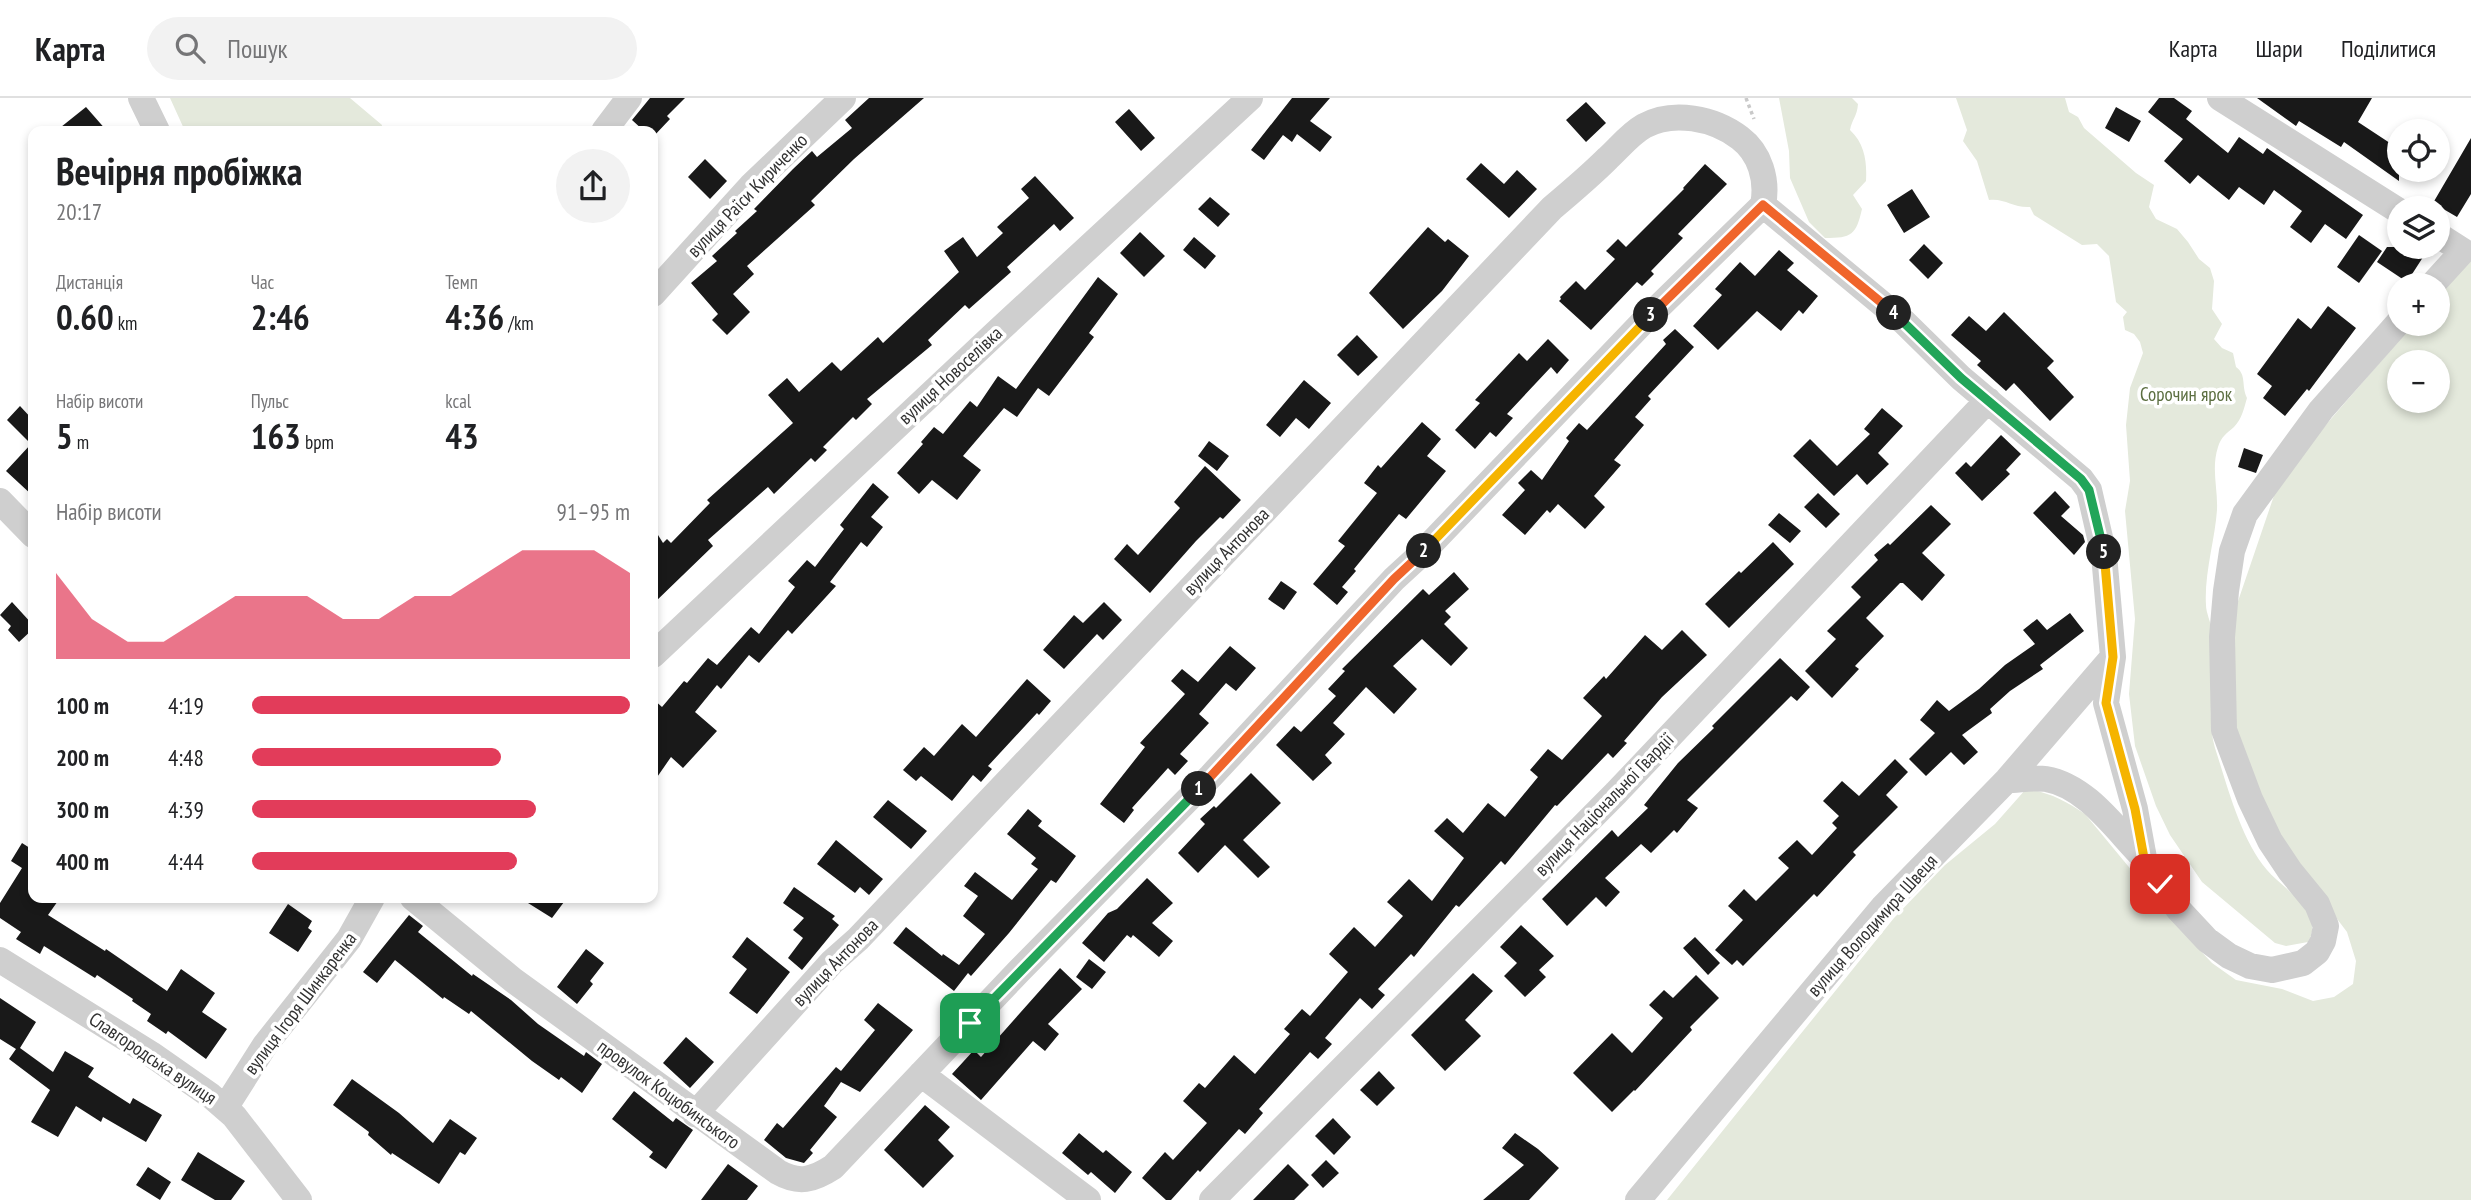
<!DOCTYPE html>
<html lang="uk">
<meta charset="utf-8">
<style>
body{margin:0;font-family:"PT Sans Narrow",sans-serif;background:#f2f2f2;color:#202124;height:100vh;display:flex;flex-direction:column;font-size:26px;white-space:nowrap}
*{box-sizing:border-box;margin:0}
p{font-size:23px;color:#757577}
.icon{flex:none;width:38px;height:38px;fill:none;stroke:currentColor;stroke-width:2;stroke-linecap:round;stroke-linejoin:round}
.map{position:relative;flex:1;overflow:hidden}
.drawer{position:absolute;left:28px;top:28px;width:630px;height:777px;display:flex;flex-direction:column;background:#fff;border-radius:14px;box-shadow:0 4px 10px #0003}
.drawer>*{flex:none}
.fabs{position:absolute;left:2387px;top:21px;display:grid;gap:14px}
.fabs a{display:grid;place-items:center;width:63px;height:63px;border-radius:50%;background:#fff;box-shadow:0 4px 10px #0003;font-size:35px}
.pin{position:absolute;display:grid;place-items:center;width:60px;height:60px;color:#fff;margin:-30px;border-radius:14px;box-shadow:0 4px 10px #0006}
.km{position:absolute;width:35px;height:35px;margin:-18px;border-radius:50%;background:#222;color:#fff;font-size:19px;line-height:35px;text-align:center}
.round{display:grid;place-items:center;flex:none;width:74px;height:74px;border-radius:37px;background:#f2f2f2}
.summary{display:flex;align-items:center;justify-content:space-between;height:119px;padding:0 28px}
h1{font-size:38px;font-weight:700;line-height:52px}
.metrics{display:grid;grid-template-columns:repeat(3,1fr);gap:10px;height:119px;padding:7px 28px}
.metrics div{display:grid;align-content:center}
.metrics b{font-size:35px;font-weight:700}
.metrics small{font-size:19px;font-weight:400}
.metrics p{font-size:19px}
.chart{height:196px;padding:14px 28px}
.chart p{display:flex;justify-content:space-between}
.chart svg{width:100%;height:126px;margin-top:7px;fill:#e23c5a;opacity:.7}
ul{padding:0 28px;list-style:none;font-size:23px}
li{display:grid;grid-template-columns:112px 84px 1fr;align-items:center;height:52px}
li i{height:18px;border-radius:9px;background:#e23c5a}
header{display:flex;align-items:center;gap:42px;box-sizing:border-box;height:98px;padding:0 35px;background:#fff;border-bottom:2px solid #e0e0e0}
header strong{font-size:33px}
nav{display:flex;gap:38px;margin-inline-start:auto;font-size:24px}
.search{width:490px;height:63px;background:#f2f2f2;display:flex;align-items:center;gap:18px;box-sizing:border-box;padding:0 24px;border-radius:38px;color:#757577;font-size:26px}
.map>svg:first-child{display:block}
.green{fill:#e4e9dc;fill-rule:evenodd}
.building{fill:#191919}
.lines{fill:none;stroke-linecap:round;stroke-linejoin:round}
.path{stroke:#c9c9c9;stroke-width:3.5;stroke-dasharray:3.5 3.5;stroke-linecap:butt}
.minor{stroke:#cfcfcf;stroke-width:26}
.split-1-casing{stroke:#fff;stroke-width:14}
.split-2-casing{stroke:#fff;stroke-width:14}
.split-3-casing{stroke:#fff;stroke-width:14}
.split-4-casing{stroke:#fff;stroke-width:14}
.split-5-casing{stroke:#fff;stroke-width:14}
.split-6-casing{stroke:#fff;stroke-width:14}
.split-1{stroke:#22a559;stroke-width:9}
.split-2{stroke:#f0652b;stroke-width:9}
.split-3{stroke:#f5b400;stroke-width:9}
.split-4{stroke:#f0652b;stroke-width:9}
.split-5{stroke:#22a559;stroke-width:9}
.split-6{stroke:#f5b400;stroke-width:9}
.labels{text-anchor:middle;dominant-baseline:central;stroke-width:7;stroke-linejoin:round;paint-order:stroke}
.street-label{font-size:19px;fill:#323232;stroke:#fff}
.park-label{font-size:19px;fill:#5b6e40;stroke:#fff}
</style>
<header>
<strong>Карта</strong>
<div class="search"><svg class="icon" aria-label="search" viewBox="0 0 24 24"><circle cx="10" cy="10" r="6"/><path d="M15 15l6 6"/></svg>Пошук</div>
<nav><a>Карта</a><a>Шари</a><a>Поділитися</a></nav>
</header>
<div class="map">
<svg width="2471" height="1102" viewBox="0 0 2471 1102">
<rect width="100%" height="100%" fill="#fff"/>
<!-- green -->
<path class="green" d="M170,0h180l32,27 -1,6h-196z
M1779,0h73l6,6c-1,13 -6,15 -8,26 15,14 17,32 16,51l-13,14 9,14c-6,26 -10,29 -37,29l-16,-16 -19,-44 -1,-27z
M1956,0h109l4,14 9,5 6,11 52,45 18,12 -5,22 7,12 21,10 11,13 11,17 11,9 4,13 -2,28 10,15 -8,15 8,9 11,5 3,14c11,8 5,18 11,31 -3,10 -5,21 -13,29 -7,6 -13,10 -16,20 -7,22 0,41 -1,63 -2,29 -13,65 -11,95 0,8 5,17 6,26 1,14 0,28 0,42 0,24 -4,52 3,75 12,37 26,92 52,122 16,19 59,42 41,72l-22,4 -11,-3 -73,-61 -32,-47 -14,-29 -21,-60 -6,-52 6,-75 -10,-108 5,-30 -4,-56 4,-37 13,-35 -3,-11 -6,-8 -9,-4 -2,-13 4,-5 -11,-10 -7,-46 -12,-12 -15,1 -48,-30 -4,-8c-17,1 -25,-9 -41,-7l-12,-39 -14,-20 4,-11z
M2471,159v943h-804l227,-282 51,-53 50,-41 31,-35c23,3 40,12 59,25l96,116 31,33 24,17 46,9 31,12 21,-4 19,-13 3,-23 -9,-29 -69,-91 -43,-115 -1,-113 46,-135 133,-154h25v-28zM2399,264h39v39h-39z"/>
<!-- building -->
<path class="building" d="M650,0h35l-18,18 3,3 -17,18v-6h-9l-12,-11z
M869,0h55l-70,61 -43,42 4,4 -68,61 7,8 -21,20 17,18 -23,23 -15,-15 6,-6 -27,-31 26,-22 -5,-5 25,-23 -2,-2 22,-20 -3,-2 39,-40 19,-18 5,6 35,-29 -7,-8z
M1292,0h38l-20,23 22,16 -12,15 -23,-18 -5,8 -9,-7 -19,25 -13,-10z
M2159,0h15l18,13 -6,8 42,34 11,-16 24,17 4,-6 96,67 -17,24 -21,-15 -14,19 -21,-16 12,-16 -28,-21 -10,15 -25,-18 -10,13 -31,-25 -8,9 -26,-23 19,-22 -35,-27z
M2257,0h115l-14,24 41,27v32l-55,-39 -3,5 -42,-26 -3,5z
M1586,4l20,21 -20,19 -20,-22z
M86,9l21,24h-51z
M2116,9l25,14 -12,21 -24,-14z
M1129,11l26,29 -14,13 -26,-29z
M2471,40v56l-14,23 -24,-14z
M705,61l22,22 -17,18 -22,-22z
M1481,65l23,21 13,-14 20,19 -28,29 -43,-39z
M1705,66l22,20 -49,50 5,4 -32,33 3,3 -12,12 -5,-4 -46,48 -32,-29 2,-2 -1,-2 16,-16 9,9 30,-31 -9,-8 12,-12 8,8 58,-58 -1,-1z
M1035,78l39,42 -14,13 -6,-7 -47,43 4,5 -42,37 -4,-4 -37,35 4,5 -65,54 5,5 -16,16 -3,-3 -30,30 4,3 -12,12 -4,-4 -37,36 -6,-7 -60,53 5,6 -60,58v-77l10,16 4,-4 4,4 39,-40 -3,-3 86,-77 -25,-28 19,-17 12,14 33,-30 9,9 37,-34 5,6 76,-71 -15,-21 19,-14 14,20 26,-24 -6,-6 32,-29 -8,-9z
M1912,91l18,28 -26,16 -17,-28z
M1210,99l20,17 -12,13 -20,-18z
M1428,129l17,15 3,-3 21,17 -27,35 -39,38 -34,-36z
M1140,134l25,24 -21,21 -24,-24z
M2359,137l23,16 -23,32 -22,-16z
M1194,139l22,19 -11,13 -22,-19z
M1924,146l19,19 -15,16 -19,-19z
M2387,149h27l11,7 -18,28 -30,-20z
M1779,152l15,13 -7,7 31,26 -15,18 -4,-4 -18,21 -24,-20 -39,39 -25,-24 29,-31 -7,-6 25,-27 15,14z
M1098,179l20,17 -29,39 5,4 -45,59 -11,-8 -21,29 -13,-9 -41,48 18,14 -24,30 -25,-20 -13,14 -22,-21 26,-29 -2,-2 13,-15 9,7 27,-33 7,6 21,-31 18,13z
M2328,208l28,22 -47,63 -2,-2 -22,27 -22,-18 9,-12 -15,-12 41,-56 13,11z
M2004,214l50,49 -7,7 27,29 -24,24 -36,-38 -8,8 -29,-26 4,-4 -30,-26 18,-19 17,15z
M1675,231l19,18 -46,49 3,3 -16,18 9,8 -30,35 7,5 -27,31 11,11 -20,22 -27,-25 -8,9 -3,-3 -22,25 -23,-20 23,-25 -7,-7 13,-13 11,10 27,-39 -3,-3 13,-15 8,7 79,-86 -3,-4z
M1357,237l21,22 -20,19 -21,-21z
M1548,241l21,21 -12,14 -6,-7 -44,47 6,4 -17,19 -6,-5 -15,17 -20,-19 25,-27 -5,-3 44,-47 8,8z
M1304,282l27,23 -22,26 -13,-11 -16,19 -14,-12z
M20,308l13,14v76l-27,-25 25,-27 -24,-24z
M1882,310l21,18 -25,27 11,11 -22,21 -10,-11 -23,22 -41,-40 17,-17 27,27 33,-32 -6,-5z
M1422,324l19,17 -14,17 19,15 -40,48 -7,-5 -45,55 2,2 -14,16 6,5 -11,13 -24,-21 32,-38 -7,-5 39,-48 -13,-10 14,-18 3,3z
M2001,337l20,19 -15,16 4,4 -28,27 -27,-28 11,-11 5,5z
M1209,343l20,15 -12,15 -19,-15z
M2244,350l19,7 -7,18 -18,-6z
M1205,368l36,34 -18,19 -3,-2 -24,24 -46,52 -36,-34 13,-15 11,11 42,-47 -6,-6z
M873,385l16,14 -18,20 12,10 -16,20 -6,-5 -31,40 6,4 -44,48 -4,-4 -29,33 -10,-8 -28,34 -4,-4 -22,27 22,19 -34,37 -12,-11 -18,26v-84l9,8 22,-26 3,2 21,-25 9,7 34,-38 8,7 36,-47 -7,-6 19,-21 8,7 29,-38 -4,-4z
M2055,393l15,16 -9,9 22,19 2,7 -11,13 -41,-42z
M1818,395l22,21 -14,14 -22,-21z
M1931,407l20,19 -29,29 23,22 -23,26 -19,-18h-3l-34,35 18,18 -29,30 4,3 -27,29 -27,-27 31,-32 -9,-8 34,-34 -10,-10 27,-27 -4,-5 14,-12 2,2z
M1779,415l22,18 -11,12 -22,-18z
M1773,444l21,22 -65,64 -24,-24 34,-33 2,2z
M1454,474l15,17 -24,22 6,6 -7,7 24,24 -17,18 -29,-27 -29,27 24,23 -23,25 -28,-27 -33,36 12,11 -20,21 7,8 -19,18 -37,-36 18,-19 7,6 35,-36 -8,-7 17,-18 -3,-2 81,-80 6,6z
M1281,483l16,11 -13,18 -16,-11z
M12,504l21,23v4l-14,13 -11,-12 3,-4 -11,-11z
M1104,504l18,18 -19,20 -6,-6 -33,35 -21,-19 31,-35 9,8z
M2070,515l14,18 -44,34 3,4 -33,22 -20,18 2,4 -30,22 16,17 -14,13 -13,-13 -25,24 -17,-17 26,-26 -15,-13 17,-20 12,11 30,-22 26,-24 30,-21 -12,-14 14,-11 10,11z
M1682,532l25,25 -45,42 -38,44 3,2 -14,15 -5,-5 -51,53 -2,-1 -50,60 -4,-4 -42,46 -3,-2 -42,52 -3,-3 -33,35 7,6 -13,14 -12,-11 -35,40 7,6 -14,15 -8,-7 -51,57 4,4 -18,21 -6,-5 -39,43 -2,-2 -27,30h-5l-24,-22 23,-26 8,8 34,-37 -24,-22 16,-18 6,5 29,-33 21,19 35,-40 -6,-5 18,-20 8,7 38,-44 -19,-18 25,-27 21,20 28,-31 -16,-14 22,-23 23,22 32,-43 -30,-27 13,-13 16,15 25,-30 17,14 33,-40 -8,-7 18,-21 14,11 40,-44 -19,-18 21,-22 2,3 39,-44 17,15z
M1230,548l26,22 -20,23 -10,-8 -27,31 10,9 -29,31 8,7 -13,14 -7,-7 -36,40 2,2 -10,13 -24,-19 45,-57 -5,-4 45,-49 -14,-13 11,-12 16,13z
M1780,560l30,29 -13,14 -6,-5 -104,104 11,8 -21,25 -3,-3 -23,23 -10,-9 -36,34 15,14 -14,15 -10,-10 -29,29 -25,-27 70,-69 6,7 30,-29 -4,-3 34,-42 36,-35 -2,-2z
M1027,581l24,22 -12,14 -2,-2 -49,53 4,3 -11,13 -8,-7 -21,26 -31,-25 -5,5 -13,-11 21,-23 10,9 28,-32 14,13z
M1895,661l13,13 -22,23 12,12 -45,45 3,3 -39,42 -3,-3 -71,72 -6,-6 -5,5 -17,-15 28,-30 -15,-14 16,-17 12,12 33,-33 -11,-10 19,-18 15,15 25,-27 -5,-5 7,-7 -16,-15 19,-20 17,15z
M1251,675l30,30 -38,37 27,27 -12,11 -33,-33 -27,28 -20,-20 27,-29 -5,-5 14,-13 2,2z
M888,702l39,31 -16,18 -38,-32z
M1028,711l14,12 -4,5 38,30 -20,27 -5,-3 -42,53 -38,43 -3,-3 -14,18 -61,-48 13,-16 36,29 1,-2 16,11 26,-31 -22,-18 15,-20 -14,-10 11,-14 37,28 26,-31 -7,-5 5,-6 -29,-24z
M836,742l47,39 -14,16 -9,-8 -5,6 -38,-29z
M22,745l11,7v48h27l-12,17 57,36 1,-2 61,42 14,-22 34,24 -13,19 25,17 -21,30 -38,-28 -2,3 -19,-13 4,-7 -19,-13 1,-2 -36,-24 -2,3 -51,-32 -4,8 -24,-15 5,-7 -21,-14v-15l22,-35 -11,-7z
M1147,780l26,25 -21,20 21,18 -14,16 -26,-22 -2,3 -4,-3 -23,27 -22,-19 26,-30 9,-4z
M794,789l41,29 -3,3 7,6 -37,45 -14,-12 15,-20 -10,-8 11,-12 -21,-15z
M520,800h47l-15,20z
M288,806l24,17 -4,7 4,3 -14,21 -29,-19z
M409,817l14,11 -5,6 54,44 1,-2 38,26 27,24 46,32 2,-4 16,12 -20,29 -21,-16 -2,3 -27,-19 -61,-50 -2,3 -25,-17 -1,2 -48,-39 -18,23 -14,-11z
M1521,827l33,31 -15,14 7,7 -21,20 -21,-21 13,-13 -17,-16z
M747,839l43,35 -33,42 -28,-21 18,-24 -15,-12z
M1695,839l25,26 -12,12 -25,-27z
M586,851l18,14 -14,18 3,3 -16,20 -20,-17z
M1089,861l17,13 -14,17 -16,-12z
M1060,870l22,21 -34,35 11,10 -14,17 -12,-10 -52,59 -29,-26 22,-24 7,7z
M1473,875l20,18 -28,29 16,16 -36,35 -34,-36z
M1696,877l23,23 -29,29 2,3 -57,61 -1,-1 -22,22 -39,-39 39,-40 20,20 31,-35 -14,-13 15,-15 9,8z
M0,900l36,24 -16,26 33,24 12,-21 29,17 -6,9 42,27 3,-6 29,17 -16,27 -43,-25 -2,5 -25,-16 -18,31 -27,-15 19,-32 -41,-31 7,-10 -16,-10z
M878,905l35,27 -53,62 -19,-10 -17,24 13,11 -27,33 3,3 -9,10 -18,-5 -22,-18 13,-17 6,5 53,-61 5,4 34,-41 -11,-10z
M686,939l28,25 -24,26 -27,-25z
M1379,973l16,17 -18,18 -17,-16z
M352,981l47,34 34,30 17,-24 27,19 -12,17 -5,-3 -21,32 -47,-31 -1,2 -23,-20 1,-3 -36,-27z
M634,993l39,31 3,-4 17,12 -27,39 -17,-12 4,-5 -41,-33z
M925,1007l25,22 -12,13 16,16 -31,32 -39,-38z
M1333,1020l18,19 -17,18 -19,-19z
M1079,1035l24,20 3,-3 26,22 -17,21 -24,-21 -3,3 -26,-22z
M1515,1035l23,16 21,19 -30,32h-46l41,-35 -22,-17z
M198,1054l47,29 -14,19h-16l-34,-20z
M1326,1062l13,13 -16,15 -12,-13z
M728,1066l30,22 -11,14h-46z
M1288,1066l21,21 -15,15h-41z
M148,1069l23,15 -11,18 -24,-15z"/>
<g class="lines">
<!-- path -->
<path class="path" d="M1746,0l8,21"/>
<!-- minor -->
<path class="minor" d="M141,0l16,33
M2220,0l179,113
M604,33l25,-33
M1763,107l141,117 57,56 120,101 8,11 15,65 9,102 -7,46 29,106 9,49 16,26 19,26 28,30 22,16 21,10 22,4 31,-7 14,-11 6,-11 3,-15 -9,-22 -27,-33 -20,-30 -20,-42 -26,-69 -2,-93 4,-46 6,-40 13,-37 76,-104 78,-88
M2432,187l31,-34 -25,-16
M653,196l98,-108 92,-88
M0,403l33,34
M653,557l345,-324 252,-233
M2007,682c12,0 26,-3 39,-1 41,7 70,51 98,79
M413,800l100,82 265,192c21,12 35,8 55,-5l186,-196 192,-195 183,-197 25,-23 223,-233 121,-118
M0,862l151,94 60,42 23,20 65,84
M921,976l167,126
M225,1010l40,-63 84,-106 23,-41
M695,1016l137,-152 26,-23 694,-731c19,-16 38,-32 56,-50 11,-10 22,-24 36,-32 29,-16 70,-8 96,12 20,15 28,42 23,67
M1212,1102l404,-407 372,-393
M1638,1102l245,-293 124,-127 106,-123"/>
</g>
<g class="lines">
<defs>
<path id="split-1" d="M970,925l229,-234"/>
<path id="split-2" d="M1199,691l195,-210 30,-28"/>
<path id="split-3" d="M1424,453l227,-236"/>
<path id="split-4" d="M1651,217l112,-110 131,108"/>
<path id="split-5" d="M1894,215l67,65 120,101 8,11 15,62"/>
<path id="split-6" d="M2104,454l9,105 -7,46 29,106 9,49 16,26"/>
</defs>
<!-- split-1 casing -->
<use href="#split-1" class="split-1-casing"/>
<!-- split-2 casing -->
<use href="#split-2" class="split-2-casing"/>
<!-- split-3 casing -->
<use href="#split-3" class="split-3-casing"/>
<!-- split-4 casing -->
<use href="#split-4" class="split-4-casing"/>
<!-- split-5 casing -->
<use href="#split-5" class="split-5-casing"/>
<!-- split-6 casing -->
<use href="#split-6" class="split-6-casing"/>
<!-- split-1 -->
<use href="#split-1" class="split-1"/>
<!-- split-2 -->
<use href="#split-2" class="split-2"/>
<!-- split-3 -->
<use href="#split-3" class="split-3"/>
<!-- split-4 -->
<use href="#split-4" class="split-4"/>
<!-- split-5 -->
<use href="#split-5" class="split-5"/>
<!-- split-6 -->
<use href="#split-6" class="split-6"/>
</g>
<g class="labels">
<!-- street labels -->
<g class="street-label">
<text transform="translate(747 97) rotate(-46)">вулиця Раїси Кириченко</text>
<text transform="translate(950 277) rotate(-43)">вулиця Новоселівка</text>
<text transform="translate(1226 453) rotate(-46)">вулиця Антонова</text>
<text transform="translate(1604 706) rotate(-46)">вулиця Національної Гвардії</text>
<text transform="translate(1872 827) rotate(-48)">вулиця Володимира Швеця</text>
<text transform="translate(835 864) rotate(-46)">вулиця Антонова</text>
<text transform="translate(300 905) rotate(-53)">вулиця Ігоря Шинкаренка</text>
<text transform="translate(153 960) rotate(34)">Славгородська вулиця</text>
<text transform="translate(669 996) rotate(36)">провулок Коцюбинського</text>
</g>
<!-- park labels -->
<g class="park-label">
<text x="2186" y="296">Сорочин ярок</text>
</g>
</g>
</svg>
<div class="fabs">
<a><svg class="icon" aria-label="locate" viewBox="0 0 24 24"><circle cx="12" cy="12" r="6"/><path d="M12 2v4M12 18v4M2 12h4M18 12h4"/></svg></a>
<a><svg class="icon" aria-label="layers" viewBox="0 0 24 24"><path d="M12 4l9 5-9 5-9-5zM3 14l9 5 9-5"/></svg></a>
<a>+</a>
<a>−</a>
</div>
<div class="pin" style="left:970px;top:925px;background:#1e9e55"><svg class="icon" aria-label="arrive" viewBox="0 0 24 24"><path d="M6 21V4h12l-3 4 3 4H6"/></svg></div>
<div class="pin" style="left:2160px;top:786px;background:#d93025"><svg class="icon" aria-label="check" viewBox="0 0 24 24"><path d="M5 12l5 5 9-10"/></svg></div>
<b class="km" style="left:1199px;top:691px">1</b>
<b class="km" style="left:1424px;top:453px">2</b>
<b class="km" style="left:1651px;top:217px">3</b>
<b class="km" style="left:1894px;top:215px">4</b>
<b class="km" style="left:2104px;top:454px">5</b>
<section class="drawer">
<div class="summary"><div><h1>Вечірня пробіжка</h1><p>20:17</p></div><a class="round"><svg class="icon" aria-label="share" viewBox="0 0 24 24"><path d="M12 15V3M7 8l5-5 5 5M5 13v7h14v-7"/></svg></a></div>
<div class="metrics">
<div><p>Дистанція</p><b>0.60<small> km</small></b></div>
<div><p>Час</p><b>2:46</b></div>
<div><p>Темп</p><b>4:36<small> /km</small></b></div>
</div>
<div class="metrics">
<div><p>Набір висоти</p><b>5<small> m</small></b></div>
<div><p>Пульс</p><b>163<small> bpm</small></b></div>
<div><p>kcal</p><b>43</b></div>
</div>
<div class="chart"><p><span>Набір висоти</span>91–95 m</p>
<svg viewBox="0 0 160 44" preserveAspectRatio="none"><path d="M0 44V14L10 30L20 38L30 38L40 30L50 22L60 22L70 22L80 30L90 30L100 22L110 22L120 14L130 6L140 6L150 6L160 14V44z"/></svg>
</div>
<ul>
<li><b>100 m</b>4:19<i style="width:100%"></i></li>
<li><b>200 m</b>4:48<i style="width:66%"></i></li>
<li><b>300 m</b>4:39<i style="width:75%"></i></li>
<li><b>400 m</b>4:44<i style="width:70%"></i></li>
</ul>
</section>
</div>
